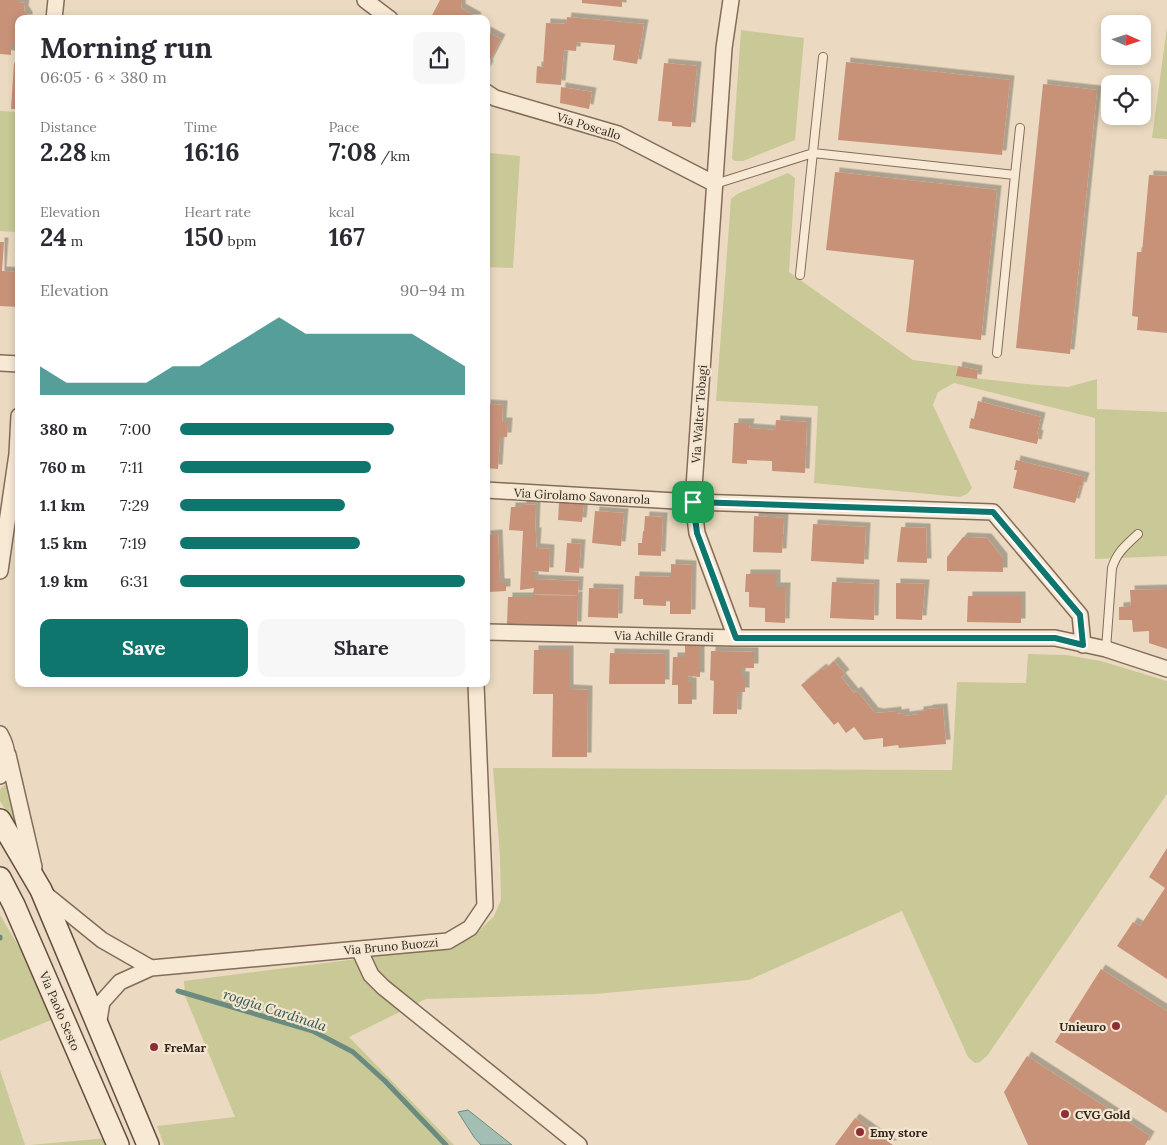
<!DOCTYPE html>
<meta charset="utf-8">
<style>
body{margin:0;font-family:Lora,serif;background:#f7f7f7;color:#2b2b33;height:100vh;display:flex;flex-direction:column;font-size:19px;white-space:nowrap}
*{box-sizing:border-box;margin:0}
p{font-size:16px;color:#7c7c81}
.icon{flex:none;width:28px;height:28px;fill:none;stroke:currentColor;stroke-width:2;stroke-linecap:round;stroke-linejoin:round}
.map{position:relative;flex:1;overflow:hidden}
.drawer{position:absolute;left:15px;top:15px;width:475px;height:672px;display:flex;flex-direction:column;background:#fff;border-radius:10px;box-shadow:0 2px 8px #0003}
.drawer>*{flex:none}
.needle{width:32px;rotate:93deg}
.controls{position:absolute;left:1101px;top:15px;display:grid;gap:10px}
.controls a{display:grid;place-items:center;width:50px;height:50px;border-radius:10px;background:#fff;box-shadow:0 2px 8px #0003;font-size:25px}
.pin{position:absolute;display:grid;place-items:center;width:42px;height:42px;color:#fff;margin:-21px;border-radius:10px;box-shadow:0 2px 8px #0006}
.round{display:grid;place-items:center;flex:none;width:52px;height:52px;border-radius:10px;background:#f7f7f7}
.summary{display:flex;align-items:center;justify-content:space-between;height:85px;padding:0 25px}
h1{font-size:28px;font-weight:700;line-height:38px}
.metrics{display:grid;grid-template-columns:repeat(3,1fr);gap:8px;height:85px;padding:5px 25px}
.metrics div{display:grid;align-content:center}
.metrics b{font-size:25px;font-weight:700}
.metrics small{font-size:14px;font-weight:400}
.metrics p{font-size:14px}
.chart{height:140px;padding:10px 25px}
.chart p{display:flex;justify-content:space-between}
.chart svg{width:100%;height:90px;margin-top:5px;fill:#0f766e;opacity:.7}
.cta{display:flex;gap:10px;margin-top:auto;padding:10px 25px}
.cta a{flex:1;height:58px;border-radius:10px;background:#0f766e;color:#fff;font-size:20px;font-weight:700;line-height:58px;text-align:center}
.cta a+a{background:#f7f7f7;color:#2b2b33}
ul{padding:0 25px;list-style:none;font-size:16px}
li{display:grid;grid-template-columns:80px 60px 1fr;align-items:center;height:38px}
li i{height:12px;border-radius:6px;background:#0f766e}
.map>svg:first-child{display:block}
.green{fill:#c8c996}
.water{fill:#a3beb3;stroke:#6b8b80}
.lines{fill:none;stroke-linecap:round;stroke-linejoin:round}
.stream{stroke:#6b8b80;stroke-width:5}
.building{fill:#c89279;filter:url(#shadow)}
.lane-casing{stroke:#846c5a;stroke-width:10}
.street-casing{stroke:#846c5a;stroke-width:18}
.secondary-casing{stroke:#654d3d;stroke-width:24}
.lane{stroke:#f7e9d4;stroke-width:8}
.street{stroke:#f7e9d4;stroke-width:15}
.secondary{stroke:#f7e9d4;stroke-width:21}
.route-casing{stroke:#fff;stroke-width:10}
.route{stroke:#0f766e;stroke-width:6}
.poi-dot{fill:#8f2d37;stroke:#f3e6d0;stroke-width:2}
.labels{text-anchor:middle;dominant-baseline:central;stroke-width:4.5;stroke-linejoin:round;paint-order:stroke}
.street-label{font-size:12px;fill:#34261d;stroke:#f3e6d0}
.poi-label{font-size:12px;font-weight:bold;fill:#34261d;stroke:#f3e6d0;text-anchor:start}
.water-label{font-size:14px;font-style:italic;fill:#2d534d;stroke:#f3e6d0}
</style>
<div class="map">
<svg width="1167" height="1145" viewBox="0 0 1167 1145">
<defs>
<filter id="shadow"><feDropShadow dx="4.5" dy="-4.5" stdDeviation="0" flood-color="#0004"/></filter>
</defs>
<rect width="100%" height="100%" fill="#ebdac1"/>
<!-- green -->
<path class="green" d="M1167,27v112l-15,-1z
M741,30l63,8 -9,102 -52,21h-8l-3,-2z
M0,111l19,1v154l-3,-34 -16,-1z
M486,136l3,4 1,13 30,3 -7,112 -27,-1z
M788,173l7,5 -6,94 124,88 45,6 -1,10 79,9 32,2 29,-8v30l70,3v144l-72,3v-141l-141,-35 -16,9 -5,13 39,83 -5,6 -7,3 -146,-14 4,-77 -102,-5 15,-202 6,-5z
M1028,654l38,1 35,6 66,20v113l-180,262 -7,6 -5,1 -7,-6 -66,-146 -153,69 -154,14 -169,5 -77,38 105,108h-290l-7,-19 78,-9 -50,-121 -1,-15 260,-33 29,-11 21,-21 7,-16 -1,-44 -7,-88 459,2 5,-88 69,1z
M8,783l11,43 -3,1 -16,-26v-12z
M0,915l34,57 22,46 -56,23z
M0,1070l25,75h-25z
M108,1138l3,7h-81z"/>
<!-- water -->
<path class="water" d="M468,1110l44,35h-31l-7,-8 -16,-25z"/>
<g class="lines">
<!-- stream -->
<path class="stream" d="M0,937v1
M178,991l135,40 40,21 32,29 61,64"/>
</g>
<!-- building -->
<path class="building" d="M0,0h18v2l7,1 -1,7 4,6v3h-9v26h-8v10l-11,-1z
M440,0h22l-1,8 16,9 -1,2h-46z
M582,0h40v7l-40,-4z
M567,17l77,7 -7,40 -24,-4 2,-15 -38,-3 -1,9 -12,-1 -3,35 -25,-2 1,-17 6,1 3,-44 20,1z
M486,31l15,8 -13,25 1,1 -3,6z
M846,62l164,18 -8,75 -164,-15z
M14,63h5v46h-8z
M664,63l33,3 -6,61 -19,-1v-4l-14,-1z
M1043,84l54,6 -27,264 -54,-6z
M561,87l31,5 -3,17 -29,-6z
M835,172l162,18 -16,150 -75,-8 8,-72 -88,-10z
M1149,175l18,1v157l-30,-3 1,-13 -6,-1 5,-64h5z
M0,242h4l-2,29 17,1v35l-19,-1z
M958,366l20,4 -1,9 -21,-3z
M978,401l63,16 -4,17 2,1 -2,9 -68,-16 2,-10 3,1z
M486,404l17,1 -1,17h6l-1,15h-7l-2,32 -12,-1z
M776,420l31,2 -2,51 -33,-2v-10l-25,-1v4l-15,-1 2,-40h16l-1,5 26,2z
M1016,460l69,17 -3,10 -2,-1 -5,17 -62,-15 4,-18h-3z
M559,502l25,1 -2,19 -24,-2z
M522,504l14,1 -1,27h2l-1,16 14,1 -1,23 -15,-1v8l45,2 -1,14 -45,-1 1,-6 -14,2 3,-59 -14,-1 2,-23h11z
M595,511l29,2 -3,33 -29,-3z
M645,516l18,1 -2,39 -23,-1v-12h4l1,-12h1z
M754,516l30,2 -2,35 -29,-1z
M813,524l53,3 -2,37 -53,-3z
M901,527l25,1 1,35 -30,-1z
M498,534l2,49h6v8l-18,1 -2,-57z
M963,537l24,1 16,20v14l-56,-1v-14z
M567,543l14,1 -2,29 -14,-1z
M671,564l21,1 -1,49h-21v-14h-4v6l-23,-1v-6h-9l1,-23 36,1z
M746,574h30v13h10l-1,36 -20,-1v-14l-16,-1v-15h-4z
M832,582l43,2 -1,36 -44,-2z
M896,583l29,1 -3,36 -26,-1z
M589,588l30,1 -1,29 -30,-1z
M1167,589v60l-18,-6v-12l-16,1 -1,-12h-13v-13l12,-1 -1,-16z
M533,595l45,1 -1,30 -70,-2 1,-27h25z
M968,596h53v27l-54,-1z
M685,643l15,1v33l-12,-1v6h4v22h-14v-19h-6l1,-28h12z
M534,650h35v39l19,1 -1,67h-35l1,-63h-20z
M711,651l43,1v16h-13v8h4v16h-7l-1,22h-24l1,-33 -4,-1z
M610,653l55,1v30h-56z
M834,661l11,13 -4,3 13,16 3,-2 17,21 5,1 18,-2v3l8,-1v3l14,-2v-3l9,-1v-1l15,-1 3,36 -47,4 -1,-3 -15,2v-9l-19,2 -10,-13 -8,6 -8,-11 -4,3 -33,-40 21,-17 2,2z
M1167,848v131l-50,-33 16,-24 7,4 25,-38 -16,-11z
M1101,969l66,42v102l-112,-71z
M1027,1056l123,80 -5,9h-117l-24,-53z
M855,1118l38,27h-58z"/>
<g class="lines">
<defs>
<path id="lane" d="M1015,175l5,-47
M715,184l98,-31 202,22 -18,178
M800,275l23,-218
M1106,649l6,-81c5,-16 14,-23 26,-34"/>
<path id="street" d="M365,0l25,19
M731,0l-7,48 -31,454 4,31 39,105
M54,19l2,-19
M486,92l9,6 123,36 97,50
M0,363l19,1
M486,490l207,12 300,10 87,103 3,30
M0,571l17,-117 2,-38
M486,632l250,6h319l51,11 61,20
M0,734c8,14 10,29 0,42
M8,755l26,112
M44,893l58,47 49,28
M359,949l12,26 12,12 196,158
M98,1026l4,-24 18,-20 31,-14 297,-27 22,-13 15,-22 -9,-222"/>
<path id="secondary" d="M0,820l41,70 107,255
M0,878l14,27 104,240"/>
</defs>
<!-- lane casing -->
<use href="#lane" class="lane-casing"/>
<!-- street casing -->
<use href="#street" class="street-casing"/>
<!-- secondary casing -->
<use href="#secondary" class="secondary-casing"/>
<!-- lane -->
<use href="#lane" class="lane"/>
<!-- street -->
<use href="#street" class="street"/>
<!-- secondary -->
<use href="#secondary" class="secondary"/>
</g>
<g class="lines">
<defs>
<path id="route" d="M693,502l300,10 87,103 3,30 -28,-7h-319l-39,-105z"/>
</defs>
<!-- route casing -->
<use href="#route" class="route-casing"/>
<!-- route -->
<use href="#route" class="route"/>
</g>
<!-- markers -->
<g class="poi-dot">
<circle cx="1116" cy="1026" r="5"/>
<circle cx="154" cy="1047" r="5"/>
<circle cx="1065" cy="1114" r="5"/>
<circle cx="860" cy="1132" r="5"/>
</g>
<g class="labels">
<!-- street labels -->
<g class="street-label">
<text transform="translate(589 126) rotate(17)">Via Poscallo</text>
<text transform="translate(699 414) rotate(-86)">Via Walter Tobagi</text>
<text transform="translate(582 496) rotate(3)">Via Girolamo Savonarola</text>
<text transform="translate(664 636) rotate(1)">Via Achille Grandi</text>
<text transform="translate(391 946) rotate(-5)">Via Bruno Buozzi</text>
<text transform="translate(60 1011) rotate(67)">Via Paolo Sesto</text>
</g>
<!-- poi labels -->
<g class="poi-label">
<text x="1106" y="1026" text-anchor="end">Unieuro</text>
<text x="164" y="1047">FreMar</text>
<text x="1075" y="1114">CVG Gold</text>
<text x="870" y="1132">Emy store</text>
</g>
<!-- water labels -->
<g class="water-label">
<text transform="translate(275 1010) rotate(18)">roggia Cardinala</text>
</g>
</g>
</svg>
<div class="controls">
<a><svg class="needle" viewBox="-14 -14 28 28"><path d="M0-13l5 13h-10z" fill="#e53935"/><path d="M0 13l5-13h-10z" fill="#7c7c81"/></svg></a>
<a><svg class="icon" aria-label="locate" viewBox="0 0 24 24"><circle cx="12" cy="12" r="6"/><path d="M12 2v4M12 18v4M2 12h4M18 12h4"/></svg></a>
</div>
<div class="pin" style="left:693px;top:502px;background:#1e9e55"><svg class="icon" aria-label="arrive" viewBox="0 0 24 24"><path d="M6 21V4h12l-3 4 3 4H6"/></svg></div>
<section class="drawer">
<div class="summary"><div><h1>Morning run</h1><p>06:05 · 6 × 380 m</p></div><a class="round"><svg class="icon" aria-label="share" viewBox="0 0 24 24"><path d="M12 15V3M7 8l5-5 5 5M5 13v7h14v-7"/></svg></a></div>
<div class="metrics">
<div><p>Distance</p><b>2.28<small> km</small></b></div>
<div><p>Time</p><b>16:16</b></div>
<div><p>Pace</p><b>7:08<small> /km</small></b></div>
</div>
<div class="metrics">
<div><p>Elevation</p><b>24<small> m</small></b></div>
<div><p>Heart rate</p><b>150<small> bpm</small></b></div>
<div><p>kcal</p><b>167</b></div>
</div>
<div class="chart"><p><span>Elevation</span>90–94 m</p>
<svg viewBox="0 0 160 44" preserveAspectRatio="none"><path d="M0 44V30L10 38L20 38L30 38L40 38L50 30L60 30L70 22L80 14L90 6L100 14L110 14L120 14L130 14L140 14L150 22L160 30V44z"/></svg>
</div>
<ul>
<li><b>380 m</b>7:00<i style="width:75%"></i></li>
<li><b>760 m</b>7:11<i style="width:67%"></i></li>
<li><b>1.1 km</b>7:29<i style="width:58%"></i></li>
<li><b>1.5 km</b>7:19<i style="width:63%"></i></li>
<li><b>1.9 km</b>6:31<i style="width:100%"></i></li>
</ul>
<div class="cta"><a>Save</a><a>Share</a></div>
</section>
</div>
